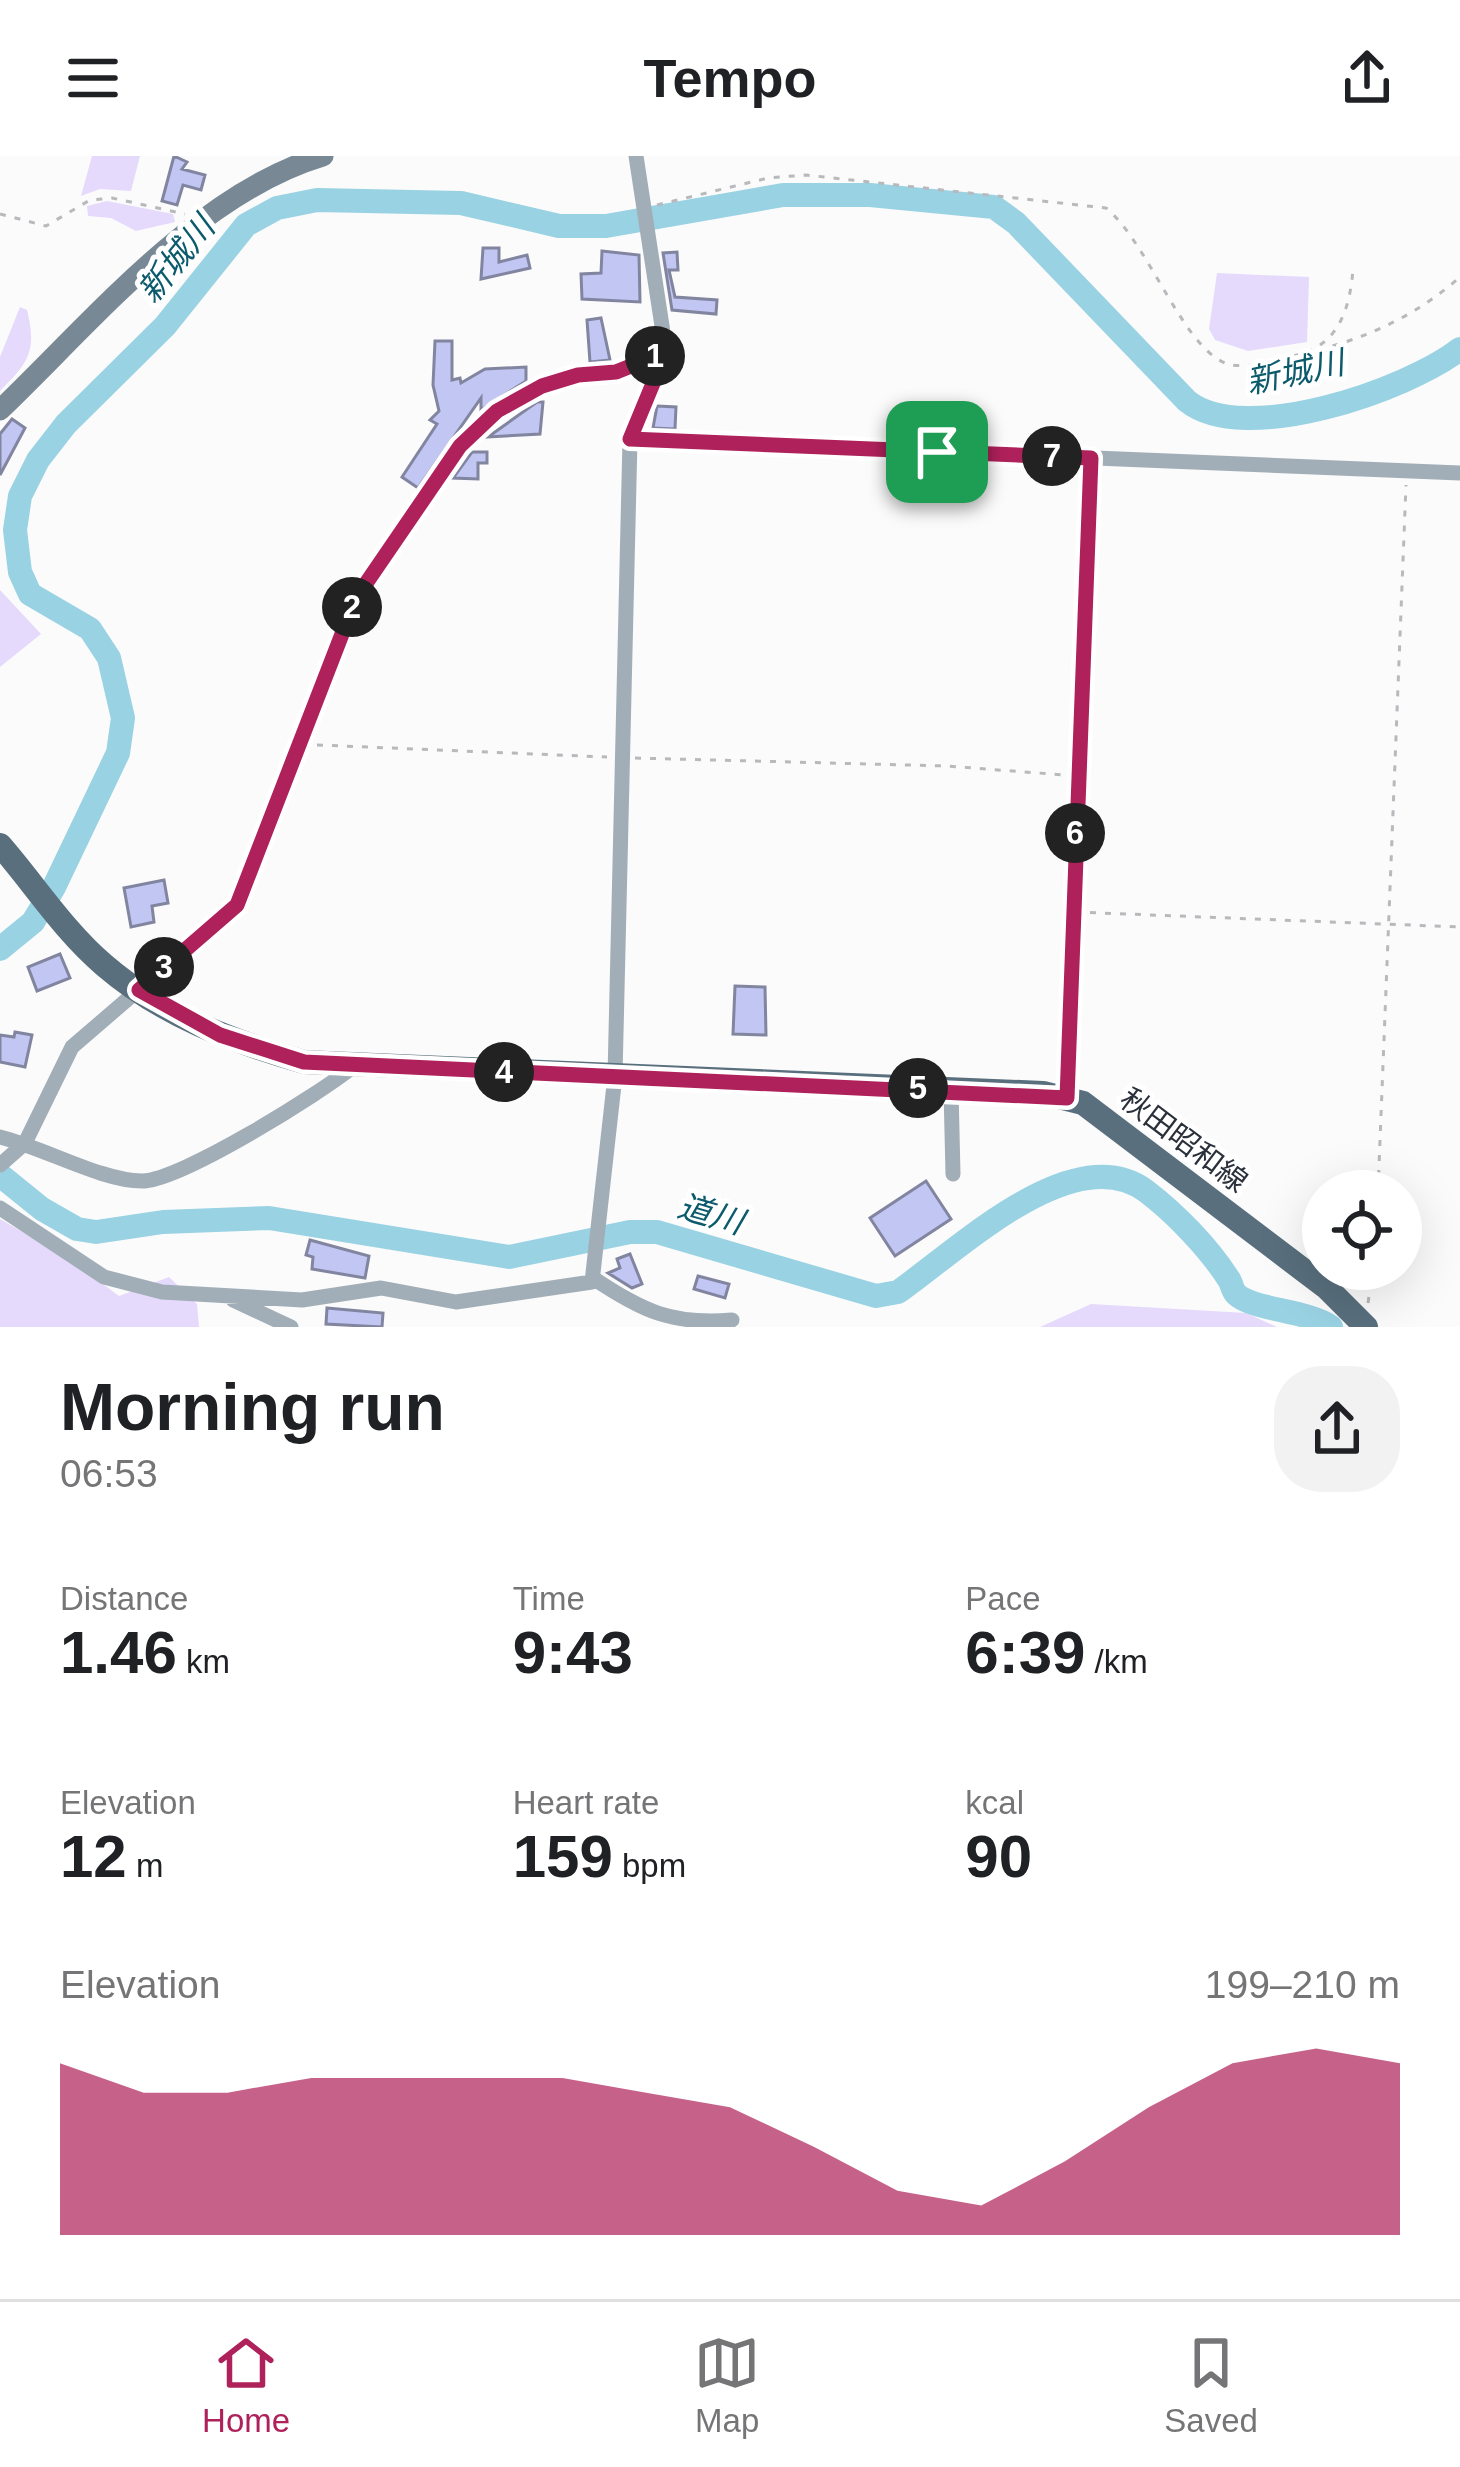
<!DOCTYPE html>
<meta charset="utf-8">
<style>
body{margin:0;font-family:Arial,"Noto Sans JP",sans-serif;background:#f2f2f2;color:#202124;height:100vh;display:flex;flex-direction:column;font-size:45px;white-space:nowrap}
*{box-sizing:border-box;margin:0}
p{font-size:39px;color:#757577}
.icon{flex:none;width:66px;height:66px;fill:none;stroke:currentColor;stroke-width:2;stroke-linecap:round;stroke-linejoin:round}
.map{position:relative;height:1171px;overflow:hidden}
.details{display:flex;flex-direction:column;background:#fff;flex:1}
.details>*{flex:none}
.buttons{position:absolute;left:1302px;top:1014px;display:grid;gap:24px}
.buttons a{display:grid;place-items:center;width:120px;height:120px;border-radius:50%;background:#fff;box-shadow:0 12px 48px #0002;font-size:60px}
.pin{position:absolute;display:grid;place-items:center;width:102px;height:102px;color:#fff;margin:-51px;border-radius:24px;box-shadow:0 6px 18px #0006}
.km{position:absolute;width:60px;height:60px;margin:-30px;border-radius:50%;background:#222;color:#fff;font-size:33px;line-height:60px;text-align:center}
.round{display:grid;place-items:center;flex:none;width:126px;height:126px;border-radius:48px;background:#f2f2f2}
.head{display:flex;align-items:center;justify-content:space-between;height:204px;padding:0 60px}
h1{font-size:66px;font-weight:800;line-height:90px}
.figures{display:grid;grid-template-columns:repeat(3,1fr);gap:18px;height:204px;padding:12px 60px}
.figures div{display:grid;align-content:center}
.figures b{font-size:60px;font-weight:800}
.figures small{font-size:33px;font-weight:400}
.figures p{font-size:33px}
.chart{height:336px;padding:24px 60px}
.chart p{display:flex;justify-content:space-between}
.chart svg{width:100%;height:216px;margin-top:12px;fill:#af215a;opacity:.7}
header{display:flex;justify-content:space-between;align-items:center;height:156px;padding:0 60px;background:#fff;font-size:54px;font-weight:800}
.dock{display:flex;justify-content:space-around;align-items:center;height:168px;border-top:3px solid #e0e0e0;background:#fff;font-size:33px;color:#757577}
.dock a{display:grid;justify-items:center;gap:6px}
.dock .selected{color:#af215a}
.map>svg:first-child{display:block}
.green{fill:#e5dafc}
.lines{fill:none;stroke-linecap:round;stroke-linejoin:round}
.river{stroke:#99d2e3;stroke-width:24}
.building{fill:#c1c6f3;stroke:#8285a0;stroke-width:3}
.path{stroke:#b7b9bd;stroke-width:3;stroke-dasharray:6 9;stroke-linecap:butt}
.minor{stroke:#a2aeb7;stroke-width:15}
.secondary{stroke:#788995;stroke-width:21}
.primary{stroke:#596f7d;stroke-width:24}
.route-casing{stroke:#fff;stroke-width:24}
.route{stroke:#af215a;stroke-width:15}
.labels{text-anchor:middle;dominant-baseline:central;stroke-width:10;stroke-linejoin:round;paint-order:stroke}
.street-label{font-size:30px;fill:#2b313b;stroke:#fff}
.water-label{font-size:33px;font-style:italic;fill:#0c5b6c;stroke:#fff}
</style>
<header><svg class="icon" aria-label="menu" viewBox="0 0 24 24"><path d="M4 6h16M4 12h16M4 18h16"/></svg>Tempo<svg class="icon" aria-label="share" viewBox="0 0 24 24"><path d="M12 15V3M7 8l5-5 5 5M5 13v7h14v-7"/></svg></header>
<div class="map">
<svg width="1460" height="1171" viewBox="0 0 1460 1171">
<rect width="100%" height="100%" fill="#fbfbfb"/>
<!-- green -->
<path class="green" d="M92,0h48l-9,35 -31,-2 -19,7z
M107,45l66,13 2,8 -39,9 -25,-13 -23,-2 -1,-10z
M1217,117l92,4 -2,65 -59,9 -33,-11 -6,-11z
M20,151l7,3c10,41 2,52 -27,81v-34z
M0,434l41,44 -41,33z
M0,1063l71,41 48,36 50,-19 28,27 2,23h-199z
M1091,1148l155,9 31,14h-237z"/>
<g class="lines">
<!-- river -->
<path class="river" d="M0,793l33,-27 21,-35 64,-134 5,-35 -14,-60 -19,-29 -60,-35 -10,-22 -5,-42 5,-34 18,-36 28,-36 99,-98 81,-101 31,-17 40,-8 144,3 98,23h47l177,-31h87l124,12 22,16 171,178c57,46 220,-11 273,-52
M0,1019l42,34 35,20 19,3 67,-10 106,-4 240,39 121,-25h27l219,64 22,-4c59,-41 176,-155 248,-101 29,22 62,56 82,87 4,5 4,12 8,16 16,16 71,16 95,33"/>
</g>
<!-- building -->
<path class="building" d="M174,0l13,6 -5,7 23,6 -4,15 -18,-5 -6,20 -15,-4z
M483,92h16v14l28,-7 3,13 -49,11z
M602,95l37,4 1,47 -58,-3 -1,-25 20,-1z
M677,96l1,18h-9l6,27 42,3 -1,14 -44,-4 -9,-57z
M601,162l9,42 -20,2 -3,-42z
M435,185h17v39l8,-2 1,5 24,-14 41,-2v14l-45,29v-12l-63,90 -16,-11 35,-53 -7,-4 9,-9 -6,-26z
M537,246h6l-3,32 -52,3z
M657,250l19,1 -1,22 -22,-1z
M12,263l13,9 -25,47v-41z
M472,296h15v11h-9v16l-25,-1z
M164,724l4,23 -16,3 2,16 -23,5 -7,-39z
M60,798l10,24 -33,13 -9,-24z
M735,830l30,1 1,48 -33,-1z
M15,876l17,3 -7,32 -25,-5v-27l14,2z
M926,1025l25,38 -56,37 -25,-38z
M310,1084l59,16 -4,22 -53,-9 1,-12 -7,-2z
M630,1098l12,30 -10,4 -24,-15 12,-5 -3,-9z
M698,1120l31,8 -4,14 -31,-9z
M327,1152l56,5 -1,14 -56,-3z"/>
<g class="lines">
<!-- path -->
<path class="path" d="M657,49l111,-27 38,-3 300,33c44,36 80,149 126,157 20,3 46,-5 65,-10 42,-10 53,-47 56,-86
M0,58l46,12 44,-26 22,-2 73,16
M1318,194c54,-14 100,-36 142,-73
M317,589l290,12
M635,602l312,8 130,10
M1075,756l385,15
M1068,924l22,-608
M1378,1035l28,-706
M1368,1147l5,-34"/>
<!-- minor -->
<path class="minor" d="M630,283l830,34
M951,934l2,84
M0,981c42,10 102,44 142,44 38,0 179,-88 212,-115
M0,1009l25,-22 47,-96 165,-142 119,-307 105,-152 36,-35 45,-25 36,-11 38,-3 50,-20
M0,1052l104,69 58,15 140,8 79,-12 75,14 136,-20 23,-206 15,-637 36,-87 -30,-196
M593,1122c49,33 79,47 139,42
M233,1144l58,27"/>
<!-- secondary -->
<path class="secondary" d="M0,254c92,-88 198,-217 323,-254"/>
<!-- primary -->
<path class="primary" d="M0,689c34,39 64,86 104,120 58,50 127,76 200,97l739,31 40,10 244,185 39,39"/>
</g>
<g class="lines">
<defs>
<path id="route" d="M666,196l-36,87 461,19 -24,640 -763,-36 -84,-27 -81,-45 98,-85 119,-307 104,-152 37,-35 45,-25 36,-11 38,-3z"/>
</defs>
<!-- route casing -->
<use href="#route" class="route-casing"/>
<!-- route -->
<use href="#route" class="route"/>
</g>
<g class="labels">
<!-- street labels -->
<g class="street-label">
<text transform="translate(1184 984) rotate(37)">秋田昭和線</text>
</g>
<!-- water labels -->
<g class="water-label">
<text transform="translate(176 103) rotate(-51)">新城川</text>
<text transform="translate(1295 216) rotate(-12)">新城川</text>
<text transform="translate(711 1058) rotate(16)">道川</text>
</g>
</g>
</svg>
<div class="buttons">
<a><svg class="icon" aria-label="locate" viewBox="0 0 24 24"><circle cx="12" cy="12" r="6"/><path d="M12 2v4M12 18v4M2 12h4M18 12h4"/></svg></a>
</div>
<div class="pin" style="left:937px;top:296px;background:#1e9e55"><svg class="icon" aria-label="arrive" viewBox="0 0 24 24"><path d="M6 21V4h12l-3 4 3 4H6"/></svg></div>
<b class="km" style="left:655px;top:200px">1</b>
<b class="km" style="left:352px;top:451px">2</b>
<b class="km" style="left:164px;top:811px">3</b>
<b class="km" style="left:504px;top:916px">4</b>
<b class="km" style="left:918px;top:932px">5</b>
<b class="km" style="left:1075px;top:677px">6</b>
<b class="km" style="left:1052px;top:300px">7</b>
</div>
<section class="details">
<div class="head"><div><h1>Morning run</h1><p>06:53</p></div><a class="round"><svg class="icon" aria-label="share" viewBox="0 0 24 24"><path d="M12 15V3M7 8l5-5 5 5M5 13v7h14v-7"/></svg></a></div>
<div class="figures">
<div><p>Distance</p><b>1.46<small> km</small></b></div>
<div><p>Time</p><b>9:43</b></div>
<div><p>Pace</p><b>6:39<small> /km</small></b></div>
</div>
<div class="figures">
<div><p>Elevation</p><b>12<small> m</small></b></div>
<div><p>Heart rate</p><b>159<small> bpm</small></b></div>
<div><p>kcal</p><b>90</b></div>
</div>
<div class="chart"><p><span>Elevation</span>199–210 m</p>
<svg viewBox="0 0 160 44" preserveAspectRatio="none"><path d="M0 44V9L10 15L20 15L30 12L40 12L50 12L60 12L70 15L80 18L90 26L100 35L110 38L120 29L130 18L140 9L150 6L160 9V44z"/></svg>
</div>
</section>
<nav class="dock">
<a class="selected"><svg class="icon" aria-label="home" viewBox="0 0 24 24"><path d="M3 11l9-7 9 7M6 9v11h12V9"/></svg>Home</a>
<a><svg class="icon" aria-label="map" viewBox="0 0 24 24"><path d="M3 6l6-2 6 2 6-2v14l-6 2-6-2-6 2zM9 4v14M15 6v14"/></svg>Map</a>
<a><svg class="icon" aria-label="saved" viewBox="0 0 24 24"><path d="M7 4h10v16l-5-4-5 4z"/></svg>Saved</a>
</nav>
